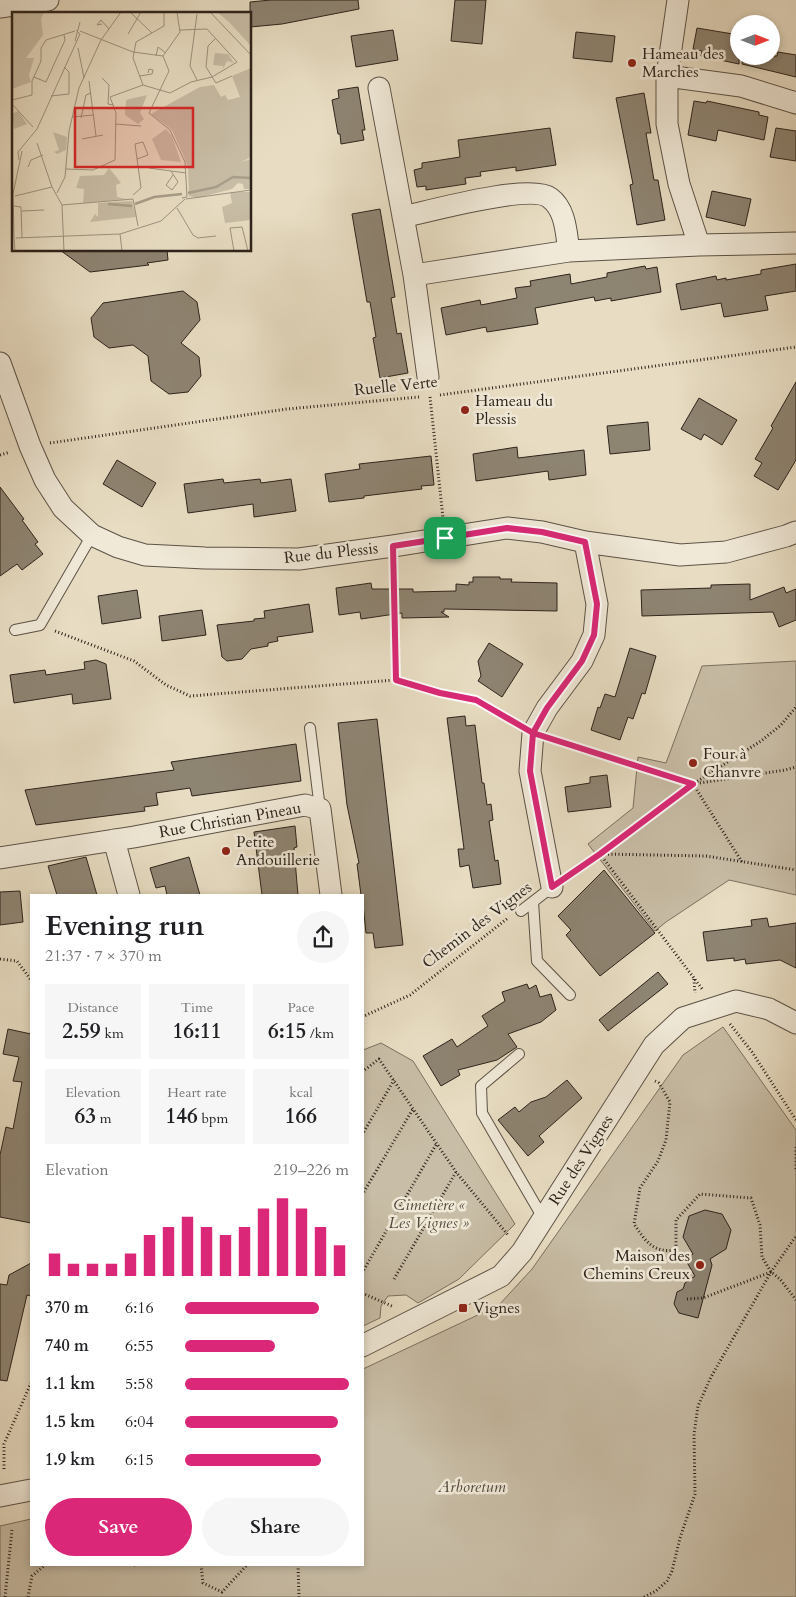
<!DOCTYPE html>
<meta charset="utf-8">
<style>
body{margin:0;font-family:Cardo,serif;background:#f6f6f6;color:#202124;height:100vh;display:flex;flex-direction:column;font-size:19px;white-space:nowrap}
*{box-sizing:border-box;margin:0}
p{font-size:16px;color:#757577}
.icon{flex:none;width:28px;height:28px;fill:none;stroke:currentColor;stroke-width:2;stroke-linecap:round;stroke-linejoin:round}
.map{position:relative;flex:1;overflow:hidden}
.details{position:absolute;left:30px;top:894px;width:334px;height:672px;display:flex;flex-direction:column;background:#fff;border-radius:0px;box-shadow:0 2px 8px #0003}
.details>*{flex:none}
.needle{width:32px;rotate:90deg}
.controls{position:absolute;left:730px;top:15px;display:grid;gap:10px}
.controls a{display:grid;place-items:center;width:50px;height:50px;border-radius:50%;background:#fff;box-shadow:0 2px 8px #0003;font-size:25px}
.pin{position:absolute;display:grid;place-items:center;width:42px;height:42px;color:#fff;margin:-21px;border-radius:10px;box-shadow:0 2px 8px #0006}
.round{display:grid;place-items:center;flex:none;width:52px;height:52px;border-radius:26px;background:#f6f6f6}
.overview{display:flex;align-items:center;justify-content:space-between;height:85px;padding:0 15px}
h1{font-size:28px;font-weight:700;line-height:38px}
.figures{display:grid;grid-template-columns:repeat(3,1fr);gap:8px;height:85px;padding:5px 15px}
.figures div{display:grid;align-content:center;border-radius:0px;background:#f6f6f6;text-align:center}
.figures b{font-size:21px;font-weight:700}
.figures small{font-size:14px;font-weight:400}
.figures p{font-size:14px}
.chart{height:140px;padding:10px 15px}
.chart p{display:flex;justify-content:space-between}
.chart svg{width:100%;height:90px;margin-top:5px;stroke:#db2777;stroke-width:6}
.cta{display:flex;gap:10px;margin-top:auto;padding:10px 15px}
.cta a{flex:1;height:58px;border-radius:30px;background:#db2777;color:#fff;font-size:20px;font-weight:700;line-height:58px;text-align:center}
.cta a+a{background:#f6f6f6;color:#202124}
ul{padding:0 15px;list-style:none;font-size:16px}
li{display:grid;grid-template-columns:80px 60px 1fr;align-items:center;height:38px}
li i{height:12px;border-radius:6px;background:#db2777}
.map>svg:first-child{display:block}
.green{fill:#c8bda6;stroke:#7a7060}
.building{fill:#8e8472;stroke:#2d231b}
.lines{fill:none;stroke-linecap:round;stroke-linejoin:round}
.service-casing{stroke:#5c5245;stroke-width:12}
.minor-casing{stroke:#5c5245;stroke-width:23}
.path{stroke:#2d231b;stroke-width:3;stroke-dasharray:1 2.5;stroke-linecap:butt}
.service{stroke:#f0e9d8;stroke-width:10}
.minor{stroke:#f0e9d8;stroke-width:21}
.route-casing{stroke:#fff;stroke-width:10}
.route{stroke:#db2777;stroke-width:6}
.poi-dot{fill:#8f2418;stroke:#f0e9d8;stroke-width:2}
.labels{text-anchor:middle;dominant-baseline:central;stroke-width:5;stroke-linejoin:round;paint-order:stroke}
.poi-label{font-size:16px;fill:#2d231b;stroke:#f0e9d8;text-anchor:start}
.street-label{font-size:16px;fill:#2d231b;stroke:#f0e9d8}
.park-label{font-size:16px;font-style:italic;fill:#544a3e;stroke:#f0e9d8}
.inset-river{fill:none;stroke:#a89e8a;stroke-width:2.5}
.inset-road{fill:none;stroke:#9d9380;stroke-width:1}
.view{fill:#d62828;fill-opacity:0.15;stroke:#d62828;stroke-width:2.5}
.inset-edge{fill:none;stroke:#2d231b;stroke-width:2.5}
</style>
<div class="map">
<svg width="796" height="1597" viewBox="0 0 796 1597">
<rect width="100%" height="100%" fill="#e8ddc3"/>
<filter id="stains"><feTurbulence type="fractalNoise" baseFrequency=".004" numOctaves="4"/><feColorMatrix values="0 0 0 0 .2 0 0 0 0 .09 0 0 0 0 .02 0 0 0 .5 -.17"/></filter>
<radialGradient id="worn" r=".72"><stop offset=".6" stop-color="#630" stop-opacity="0"/><stop offset="1" stop-color="#630" stop-opacity=".3"/></radialGradient>
<!-- green -->
<path class="green" d="M796,661v234l-67,-15 -63,42 -11,9 -67,-87 45,-36 5,-51 28,6 36,-97z
M723,1027l73,103v467h-796v-71l31,-7v46h331l1,-196 136,-64 33,-36 151,-214z
M381,1043l32,18 102,163 -56,55 -41,24 -12,-8 -18,1 -7,10 -1,12 -17,8v-276z"/>
<!-- building -->
<path class="building" d="M271,0h87l1,9 -77,15 -32,3v-25z
M455,0h31l-4,44 -31,-3z
M697,28l42,7v29l-38,-8 1,-5 -9,-2z
M393,30l5,30 -42,7 -5,-31z
M576,32l39,4 -3,26 -39,-4z
M778,52l18,3v22l-54,-13 1,-8h34z
M358,87l7,43h-3l2,10 -23,4 -1,-10h-2l-6,-34 7,-2 -1,-8z
M644,93l7,40h-5l8,47h4l7,40 -28,5 -7,-40 3,-1 -17,-86z
M694,101l12,2 1,-2 52,11v3l9,2 -4,23 -46,-10 -2,11 -28,-6z
M550,128l6,37 -40,6v-4l-36,5 1,4 -16,2 1,6 -40,6v-4l-9,1 -3,-17 8,-2v-5l38,-6 -2,-17z
M776,128l20,3v30l-26,-4z
M712,191l39,8 -6,27 -39,-9z
M380,209l15,88 -4,1 6,36 4,-1 7,40 -28,5 -7,-40 3,-1 -6,-35h-3l-15,-88z
M60,250h107l1,10 -21,3 2,2 -59,7z
M796,264v27l-31,5 3,14 -44,7 -3,-14 -40,7 -5,-26 40,-8 1,4 9,-2v2l35,-6v-4z
M645,266l1,3 11,-2 4,25 -50,9v-3l-16,3 -1,-4 -59,11 3,16 -51,8 -1,-5 -40,8 -5,-27 39,-8 1,5 36,-7 -2,-10 16,-2 -1,-5 40,-7 1,10 36,-7v-4z
M183,291l14,11 3,18 -19,23 18,14 2,19 -13,16 -19,2 -18,-13 -3,-25 -15,-11 -24,3 -15,-11 -3,-19 12,-15z
M796,382v78l-18,30 -24,-14 8,-13 -7,-4 18,-31 -2,-2z
M699,398l38,22 -15,25 -18,-11 -3,6 -20,-11z
M648,422l2,28 -40,4 -3,-28z
M517,447l1,11 66,-8 2,25 -37,5 -1,-9 -72,10 -3,-27z
M431,456l3,29 -13,1 1,3 -58,7v2l-35,4 -4,-28 35,-5 -1,-5z
M117,460l39,23 -14,24 -39,-23z
M223,479l1,4 36,-4 1,4 30,-4 5,32 -42,6 -1,-13 -65,9 -4,-29z
M0,487l24,32 -2,1 16,22 -3,2 8,10 -21,16 -5,-6 -17,12z
M473,577h27v2h12l-1,3 46,1v28l-113,-2v3h-3l8,5 -47,1v-5l-41,6 -1,-7 -21,3 -3,-27 35,-5 1,6h41v3l43,-1v-7l13,1v-3h4z
M750,584v16l34,-13 2,6 10,-4v31l-17,7 -6,-15 -131,4 -1,-26 70,-2v-3z
M137,590l4,28 -39,6 -4,-28z
M309,604l4,28 -36,5 1,4 -10,2v3l-17,3 -9,10 -15,2 -5,-4 -5,-32 37,-4v-2l11,-1 -1,-7z
M202,610l4,25 -44,6 -3,-25z
M489,643l34,21 -21,33 -24,-16 3,-5 -3,-15z
M630,648l26,8 -11,38 -3,-1 -9,26 -5,-2 -8,23 -29,-10 7,-23 2,1 5,-14 10,3z
M96,660l10,4 5,35 -38,5 -1,-10 -58,9 -4,-28 35,-5 1,5 39,-6 -1,-7z
M465,716l1,10 9,-1 7,58h2l3,22 4,-1 2,16 -4,1 6,40 3,-1 3,24 -28,4 -4,-23 -9,2 -2,-18h6l-17,-131z
M377,719l26,226 -28,3 -2,-15h-7l-4,-38h-1l-4,-31 2,-1 -12,-58 -9,-82z
M296,744l5,37 -109,15 -2,-8 -34,5 2,12 -14,2 1,4 -109,14 -11,-35 149,-20 -3,-8z
M607,775l4,32 -43,5 -3,-25 25,-4v-6z
M295,826l2,21 -3,1 4,47h-36l-8,-63z
M86,857l11,38h-40l-9,-29z
M189,857l11,38h-33l-2,-9 -9,2 -6,-20z
M604,870l51,63 -55,43 -34,-41 5,-5 -13,-14z
M20,891l3,31 -23,3v-33z
M767,918l2,9 27,-4v45l-16,-8 -34,4 -1,-5 -11,2v-3l-27,3 -4,-29 49,-6 -1,-6z
M658,972l10,12 -60,47 -9,-11z
M527,984l2,5 7,-4 4,12 11,-3 5,16 -15,12 -33,12 9,13 -20,13 -39,10 2,5 -19,11 -18,-30 29,-17 5,8 31,-21 -6,-10 23,-15 -3,-9z
M8,1029l23,5v189l-31,-6v-62l6,-28 7,2 9,-47 -9,-1 6,-24 -16,-3z
M567,1080l15,18 -43,38 5,6 -16,14 -30,-36 17,-13 4,5 12,-10 15,-5z
M705,1210l17,4 9,16 -5,19 -16,10 2,6 -14,53 -19,-5 -5,-9 3,-12 6,-3 2,-6 10,-7 -10,-17 8,-5 -10,-17 6,-21z
M31,1263v33l-4,-1 -20,86 -7,-1v-96l7,1 2,-10z"/>
<g class="lines">
<defs>
<path id="service" d="M15,630l25,-5 52,-90
M310,728l10,81
M533,902l4,59 33,34
M521,911l31,-24
M519,1054l-38,32 1,27 61,105"/>
<path id="minor" d="M678,0l-11,76v48l12,60 20,61
M0,7l48,-7
M667,76l74,10 55,17
M379,88l35,187 14,102
M403,217c27,-6 128,-34 147,-19 16,12 16,35 19,53
M414,275l155,-24 130,-6 97,-2
M0,363l30,83 15,34 18,28 29,27 26,12 27,8 60,3 94,1 94,-13 114,-18 35,4 43,10 95,13 46,-3 60,-16 10,-4
M114,840l15,55
M0,858l134,-21 171,-32 15,4 11,86
M552,887l-22,-116 3,-38 14,-25 35,-47 12,-26 3,-31 -12,-62
M362,1346l139,-70 21,-24 132,-207 29,-27 53,-17 33,8 27,14
M0,1496l31,-6"/>
</defs>
<!-- service casing -->
<use href="#service" class="service-casing"/>
<!-- minor casing -->
<use href="#minor" class="minor-casing"/>
<!-- path -->
<path class="path" d="M440,395l356,-48
M430,397l13,121
M50,443l237,-34 132,-12
M0,455l10,-3
M393,566l2,114
M55,631l79,30 32,24 24,11 205,-16 45,13 36,7 40,23
M553,739l140,45 92,-14 11,-3
M693,784l49,78
M600,854l103,136
M601,854l105,2 90,14
M570,874l123,-90 68,-43 20,-16 15,-18
M0,959l17,2 14,19
M694,979l1,14
M362,1017l48,-22 98,-77
M730,1024l22,28 44,68
M362,1072l17,-13 77,113 52,63
M655,1081l4,2 11,19 -4,38 -8,21 -18,27 -6,36c12,18 19,29 42,26v-30l24,-26 51,4 9,27 2,32 9,15 9,7 16,21
M362,1135l32,-55
M796,1147v24
M362,1195l51,-86
M362,1273l75,-130
M394,1279l62,-107
M362,1293l32,14
M687,1299l16,-1 68,-26
M4,1469v-25l27,-61
M134,1565h1
M201,1565l2,18 19,9 25,-27
M298,1565l1,32
M5,1597l7,-67
M28,1597l4,-21 13,-11
M644,1597l12,-6 11,-10 5,-10 8,-33 15,-44 -1,-60 4,-28 13,-29 60,-105 25,-36"/>
<!-- service -->
<use href="#service" class="service"/>
<!-- minor -->
<use href="#minor" class="minor"/>
</g>
<g class="lines">
<defs>
<path id="route" d="M445,538l-52,8 3,134 44,13 36,7 57,33 -3,38 22,116 48,-33 93,-70 -160,-51 14,-25 35,-47 12,-26 3,-31 -12,-62 -43,-10 -35,-4 -62,10"/>
</defs>
<!-- route casing -->
<use href="#route" class="route-casing"/>
<!-- route -->
<use href="#route" class="route"/>
</g>
<!-- markers -->
<g class="poi-dot">
<circle cx="632" cy="63" r="5"/>
<circle cx="465" cy="410" r="5"/>
<circle cx="693" cy="763" r="5"/>
<circle cx="226" cy="851" r="5"/>
<circle cx="700" cy="1265" r="5"/>
<rect x="458" y="1303" width="10" height="10" rx="2.5"/>
</g>
<g class="labels">
<!-- poi labels -->
<g class="poi-label">
<text x="642" y="54">Hameau des<tspan x="642" dy="18">Marches</tspan></text>
<text x="475" y="401">Hameau du<tspan x="475" dy="18">Plessis</tspan></text>
<text x="703" y="754">Four à<tspan x="703" dy="18">Chanvre</tspan></text>
<text x="236" y="842">Petite<tspan x="236" dy="18">Andouillerie</tspan></text>
<text x="690" y="1256" text-anchor="end">Maison des<tspan x="690" dy="18">Chemins Creux</tspan></text>
<text x="473" y="1308">Vignes</text>
</g>
<!-- street labels -->
<g class="street-label">
<text transform="translate(396 386) rotate(-6)">Ruelle Verte</text>
<text transform="translate(331 553) rotate(-6)">Rue du Plessis</text>
<text transform="translate(230 820) rotate(-10)">Rue Christian Pineau</text>
<text transform="translate(477 925) rotate(-37)">Chemin des Vignes</text>
<text transform="translate(581 1160) rotate(-57)">Rue des Vignes</text>
</g>
<!-- park labels -->
<g class="park-label">
<text x="429" y="1205">Cimetière «<tspan x="429" dy="18">Les Vignes »</tspan></text>
<text x="472" y="1487">Arboretum</text>
</g>
</g>
<!-- overview -->
<g transform="translate(12 12)">
<rect width="239" height="239" fill="#e8ddc3"/>
<path d="M0,0h32l-3,7 2,16 -17,23h8l-5,17 2,7 -19,7zM205,0h34v34l-22,-24zM203,41l13,1 6,9 -7,-2 -4,8v-3l-10,-1zM239,56v89l-10,5 10,-3v30h-7l-1,-5 -5,-1 -6,6 -35,9 -8,-2 -1,-28 -4,-11 -12,-27 -21,-16 49,-27 14,-2 7,12 4,-2 3,5 12,-3 -8,-21zM135,83l-7,18 4,6 -6,5 -13,-9 1,-15zM6,99l9,13 -13,5 -2,-15zM154,117l6,7 9,26 -20,-2 -9,-21zM41,120l14,5 -1,13 -9,4 -3,-2 5,-2zM97,156l12,15 -5,2 1,12 9,2 -43,4 1,-14 -8,-1 4,-12 24,-1zM218,180h21v28l-26,3 -3,-16 10,-4zM120,189l4,16 -46,5 5,-8 3,3v-14z" fill="#c8bda6"/>
<path class="inset-river" d="M176,181l28,-6 17,-10 18,1M96,192l24,2M123,192l19,-7 28,-3"/>
<path class="inset-road" d="M118,0l22,21M198,0l41,43M90,12l-5,1 4,-5 8,9M68,19l53,21 30,4 17,-24 -3,-20M116,22l13,-22M204,26l-8,8 -2,21 10,16 16,-7M63,29l5,-19M66,36l6,30M144,44l2,-9 8,6M151,44l6,15 -20,42 21,17 15,32 2,35 -5,1M128,64l12,-2 1,-4 -4,-1 -1,4M22,65l12,5 19,-42 -1,-5M90,66l7,7 -1,19 5,1M185,68l-7,-14 7,-52M77,69l7,55M131,73l-10,-27 3,-16 28,-16v-14M39,84l18,-2v-22l-5,-5M98,85l33,-12 27,8 21,-11 21,-5 25,-15 -30,-33 -27,1M0,88l20,-5v-14l9,-20v-13l5,-8 29,-9M0,92l21,23M60,105l21,-2M69,106l5,-23 5,-2M103,112l26,2M70,127l21,-4M25,131l15,44 10,18 2,46M7,148l-1,-8 19,-23 43,-95 -4,-4M16,155l3,-7 12,-5M137,156l37,5M54,157l27,1 22,-10 1,-47 -6,-16M159,159l7,11 -6,8 -6,-5 7,-10M45,181l8,-16 4,-46 10,-43 22,-48 20,-28M1,182l9,-43M1,182l1,42M121,183l8,-7 -6,-44 8,-2 5,13 -11,4M3,184l37,-9M174,187l65,-9M50,193l71,-6 5,27M2,194l7,1 1,31M165,196l16,27 5,3 18,-2M10,199l22,-1M108,222l2,17M2,224l1,15M4,226l104,-4 41,-13 24,-22M222,239l-4,-23 12,-1 6,24"/>
<path class="view" d="M63,96h118v59h-118z"/>
<rect width="239" height="239" class="inset-edge"/>
</g>
<rect width="100%" height="100%" filter="url(#stains)"/>
<rect width="100%" height="100%" fill="url(#worn)"/>
</svg>
<div class="controls">
<a><svg class="needle" viewBox="-14 -14 28 28"><path d="M0-13l5 13h-10z" fill="#e53935"/><path d="M0 13l5-13h-10z" fill="#757577"/></svg></a>
</div>
<div class="pin" style="left:445px;top:538px;background:#1e9e55"><svg class="icon" aria-label="arrive" viewBox="0 0 24 24"><path d="M6 21V4h12l-3 4 3 4H6"/></svg></div>
<section class="details">
<div class="overview"><div><h1>Evening run</h1><p>21:37 · 7 × 370 m</p></div><a class="round"><svg class="icon" aria-label="share" viewBox="0 0 24 24"><path d="M12 15V3M7 8l5-5 5 5M5 13v7h14v-7"/></svg></a></div>
<div class="figures">
<div><p>Distance</p><b>2.59<small> km</small></b></div>
<div><p>Time</p><b>16:11</b></div>
<div><p>Pace</p><b>6:15<small> /km</small></b></div>
</div>
<div class="figures">
<div><p>Elevation</p><b>63<small> m</small></b></div>
<div><p>Heart rate</p><b>146<small> bpm</small></b></div>
<div><p>kcal</p><b>166</b></div>
</div>
<div class="chart"><p><span>Elevation</span>219–226 m</p>
<svg viewBox="0 0 160 44" preserveAspectRatio="none"><path d="M5 44V33M15 44V38M25 44V38M35 44V38M45 44V33M55 44V24M65 44V20M75 44V15M85 44V20M95 44V24M105 44V20M115 44V11M125 44V6M135 44V11M145 44V20M155 44V29"/></svg>
</div>
<ul>
<li><b>370 m</b>6:16<i style="width:82%"></i></li>
<li><b>740 m</b>6:55<i style="width:55%"></i></li>
<li><b>1.1 km</b>5:58<i style="width:100%"></i></li>
<li><b>1.5 km</b>6:04<i style="width:93%"></i></li>
<li><b>1.9 km</b>6:15<i style="width:83%"></i></li>
</ul>
<div class="cta"><a>Save</a><a>Share</a></div>
</section>
</div>
